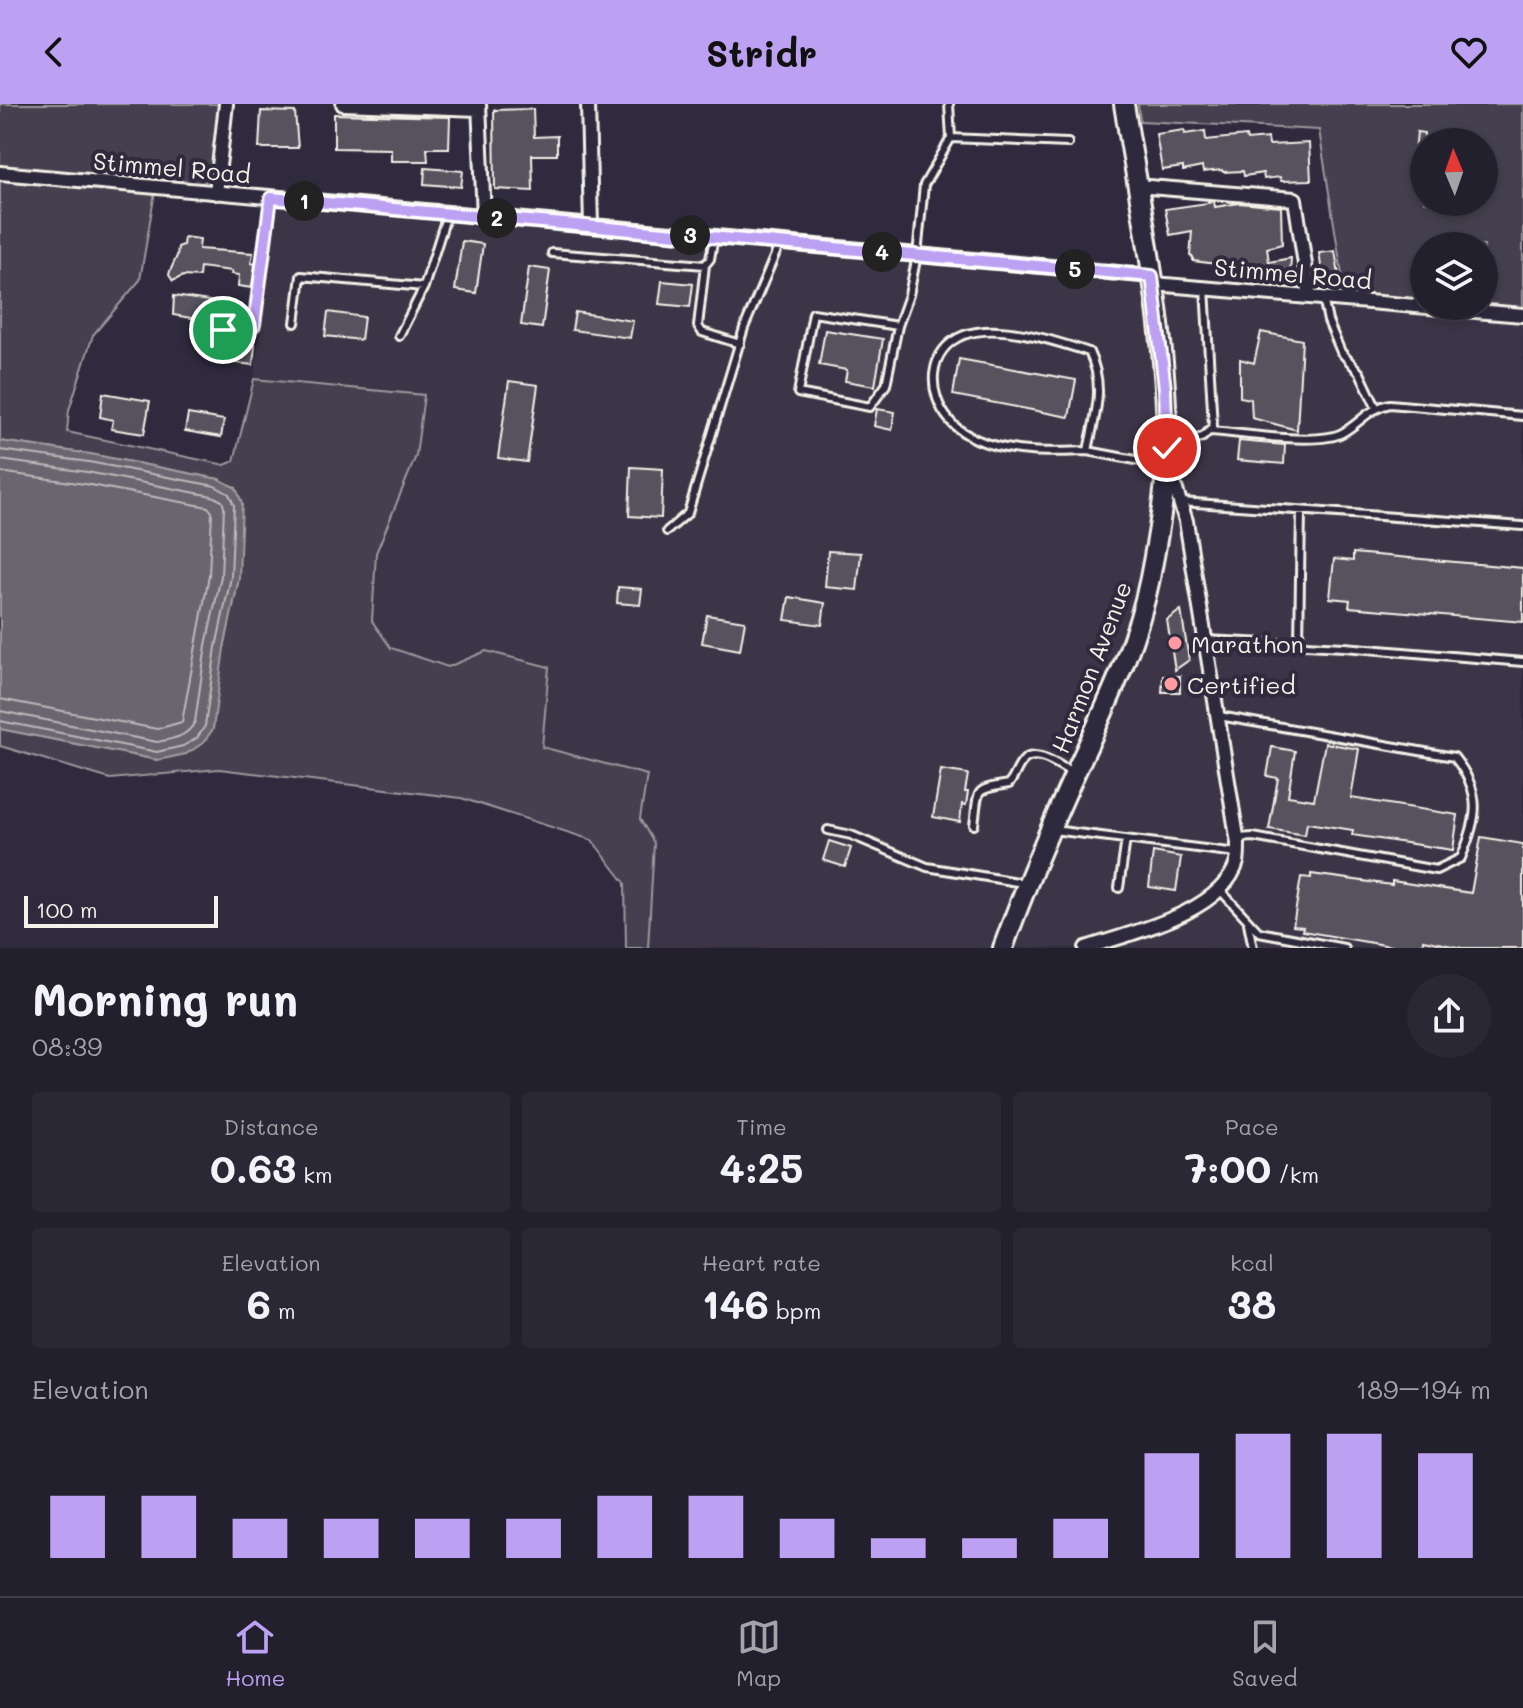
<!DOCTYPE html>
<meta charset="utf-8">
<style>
body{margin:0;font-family:Mali,sans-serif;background:#2b2836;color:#f1f3f6;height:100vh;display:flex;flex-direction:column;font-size:30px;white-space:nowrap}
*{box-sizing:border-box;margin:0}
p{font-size:26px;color:#a3a3aa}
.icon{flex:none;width:44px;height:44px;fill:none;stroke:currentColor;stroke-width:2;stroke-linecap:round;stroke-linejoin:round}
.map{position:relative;height:844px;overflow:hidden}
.details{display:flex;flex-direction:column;background:#23202e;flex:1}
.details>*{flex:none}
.needle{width:52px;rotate:358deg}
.buttons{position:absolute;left:1410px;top:24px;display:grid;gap:16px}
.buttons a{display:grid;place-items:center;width:88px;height:88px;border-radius:50%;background:#23202e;box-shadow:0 4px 12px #0003,0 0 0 2px #403e4a;font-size:40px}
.scale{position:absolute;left:24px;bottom:20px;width:194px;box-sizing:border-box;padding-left:8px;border:4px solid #f4f1e8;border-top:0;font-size:22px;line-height:28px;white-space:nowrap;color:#f4f1e8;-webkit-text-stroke:6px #2f2a3d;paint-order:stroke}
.pin{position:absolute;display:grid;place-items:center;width:68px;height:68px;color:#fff;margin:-34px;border:4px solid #fff;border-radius:50%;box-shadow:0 2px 8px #0007}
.km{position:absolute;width:40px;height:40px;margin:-20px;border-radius:50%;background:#222;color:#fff;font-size:22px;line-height:40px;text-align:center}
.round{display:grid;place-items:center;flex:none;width:84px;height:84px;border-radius:42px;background:#2b2836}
.headline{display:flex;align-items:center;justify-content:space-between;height:136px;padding:0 32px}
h1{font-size:44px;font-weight:700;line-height:60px}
.metrics{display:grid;grid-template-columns:repeat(3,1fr);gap:12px;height:136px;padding:8px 32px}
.metrics div{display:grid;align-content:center;border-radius:8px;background:#2b2836;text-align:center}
.metrics b{font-size:40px;font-weight:700}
.metrics small{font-size:22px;font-weight:400}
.metrics p{font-size:22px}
.chart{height:224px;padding:16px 32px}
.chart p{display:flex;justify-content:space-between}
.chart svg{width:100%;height:144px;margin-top:8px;stroke:#bca0f2;stroke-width:6}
header{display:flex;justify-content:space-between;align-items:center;height:104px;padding:0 32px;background:#bca0f2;color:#111;font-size:36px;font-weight:700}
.dock{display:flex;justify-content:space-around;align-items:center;height:112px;border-top:2px solid #403e4a;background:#23202e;font-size:22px;color:#a3a3aa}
.dock a{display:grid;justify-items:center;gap:4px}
.dock .current{color:#bca0f2}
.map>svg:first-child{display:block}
.built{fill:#3b3647}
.green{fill:#454050;stroke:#9c989c;stroke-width:2;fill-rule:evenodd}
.water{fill:#6a6670;stroke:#a19ea0;stroke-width:2}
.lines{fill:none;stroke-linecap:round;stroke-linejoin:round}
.shore{stroke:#bdb9b8;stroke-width:2}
.building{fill:#56525f;stroke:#f4f1e8;stroke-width:2}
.service-casing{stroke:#f4f1e8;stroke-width:12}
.minor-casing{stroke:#f4f1e8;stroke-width:18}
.secondary-casing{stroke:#f4f1e8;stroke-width:24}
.service{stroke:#2f2a3d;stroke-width:6}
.minor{stroke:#2f2a3d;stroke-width:12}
.secondary{stroke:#2f2a3d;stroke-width:18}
.route-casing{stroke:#fff;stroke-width:16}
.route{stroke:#bca0f2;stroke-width:10}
.poi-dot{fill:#ff9aa2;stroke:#2f2a3d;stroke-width:3}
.labels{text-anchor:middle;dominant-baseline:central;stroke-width:8;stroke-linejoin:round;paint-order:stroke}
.street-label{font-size:24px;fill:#f4f1e8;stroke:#2f2a3d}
.poi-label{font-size:24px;fill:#f4f1e8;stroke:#2f2a3d;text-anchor:start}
</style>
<header><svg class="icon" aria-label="back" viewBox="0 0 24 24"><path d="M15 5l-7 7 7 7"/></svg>Stridr<svg class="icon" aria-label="heart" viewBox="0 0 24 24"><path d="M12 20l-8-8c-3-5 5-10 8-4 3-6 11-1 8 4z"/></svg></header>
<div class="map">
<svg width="1523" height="844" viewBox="0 0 1523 844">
<rect width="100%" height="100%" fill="#2f2a3d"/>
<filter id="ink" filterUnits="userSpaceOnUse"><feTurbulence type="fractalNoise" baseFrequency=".0125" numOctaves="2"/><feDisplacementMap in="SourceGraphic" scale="16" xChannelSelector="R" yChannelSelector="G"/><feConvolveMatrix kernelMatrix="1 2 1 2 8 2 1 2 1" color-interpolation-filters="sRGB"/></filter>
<g filter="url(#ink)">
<!-- built -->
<path class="built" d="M278,87l830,70 59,15 257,24v6l60,-1 39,3v640h-875l6,-105 -14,-24 7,-44 -105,-28 -56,-96 -38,16 -58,-19 -18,-27 4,-68 40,-97 -162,-77z"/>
<!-- green -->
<path class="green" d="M0,0h220l-9,74 -10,6 -201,-18z
M1138,0h385v204l-39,-3v-59h-60v54l-79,-7 -26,-163 -179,-9zM1424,38h60v60h-60z
M0,75l155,13 -15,88 -47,55 -24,75 -2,22 158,33 9,-4 20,-82 170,16 -8,61 -40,97 -4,68 19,27 57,19 38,-16 63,16 -7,80 105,28 -7,44 14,24 -6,105h-22l-1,-65 -33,-43 -131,-42 -242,-29 -109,10 -110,-33v-17l157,31 67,-112 15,-70 -20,-99 -129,-25 -90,-13z"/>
<!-- water -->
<path class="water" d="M0,337l90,13 129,25 17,9 6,15 -3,75 -15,70 -11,81 -10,14 -17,11 -28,6 -158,-31z"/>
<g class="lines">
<!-- shore -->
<path class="shore" d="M0,346l89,12 126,24 14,8 5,11 -3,72 -15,70 -11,79 -8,12 -14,8 -26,6 -157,-31
M0,356l87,12 125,24 10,5 2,6 -3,69 -15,69 -11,77c-8,15 -22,17 -38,20l-157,-31
M0,368l85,12 123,23 4,5 -3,63 -27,147 -25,7 -157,-30"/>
</g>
<!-- building -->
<path class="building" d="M533,5l1,28 23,-1v19h-25l1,36 -38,-2 -1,-79z
M261,7l34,1 3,36h-39z
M334,10l116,3 -1,31h-22l1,13h-37v-12l-57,-1z
M1184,26l1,4 20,-3 1,9 40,-4 1,4 21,-2 1,7 40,-2 2,37 -30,1 -1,-4 -16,2 -1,-6 -19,3 -1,-5 -20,1 -1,-2 -19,2 -1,-5 -19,4v-4l-21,3 -6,-36z
M1417,28l7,1v30l-10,-1z
M425,64l38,3 -2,16 -37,-3z
M1214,98l1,5 24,-4 42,4 1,37 -15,4 2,14 22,-4 -1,17 -31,-2v-4l-66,-8v-4l-3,-1 2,-25 -22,4 -5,-26z
M184,133l16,2 -1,10 54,4 -2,10 5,1 -4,24 -14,-2 1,-11 -8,-1 1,-3 -32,-4 -1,10 -16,-1 -10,5 -4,-6 1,-4 7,-15 1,-9 5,-2z
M462,137l21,3 -7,49 -21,-3z
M1335,147l4,24 -16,3 -4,-25z
M529,163l21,3 -8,58 -21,-3z
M662,177l31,3 -3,23 -31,-3z
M174,192l43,6 -2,20 -42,-7z
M328,208l36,5 -3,23 -36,-4z
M575,208l58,9 -3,17 -58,-8z
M825,226l58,9 -8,47 -30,-5 2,-11 -28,-5z
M1261,228l41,8 -5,90 -45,-12 -1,-19 -11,-2v-38l14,4z
M206,234l49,7 -2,20 -25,-3v-4l-9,-1 1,-4 -15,-2z
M959,255l117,21 -7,37 -116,-22z
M509,277l29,4 -11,77 -29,-4z
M103,289l47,8 -6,33 -33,-5 2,-9 -13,-3z
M877,305l18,3 -3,18 -18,-4z
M188,310l36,6 -3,17 -36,-6z
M1239,337l46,4 -1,19 -47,-4z
M631,363l32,2 -2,49 -32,-2z
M828,447l33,2 -4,37 -32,-3z
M1353,449l170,15v54l-174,-15 1,-7 -20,-2 4,-39 19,2z
M618,483l24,2 -2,16 -23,-2z
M789,493l36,6 -3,22 -37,-5z
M1181,506l8,50 -14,10 -8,-50z
M707,511l38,6 -5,29 -38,-7z
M1163,572h17v16h-18z
M1325,639l34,6 -8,49 107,17 -5,35 -101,-15 1,-5 -46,-7 -2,12 -36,-6 9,-51 -11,-2 5,-29 23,4 -7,45 26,4z
M941,666l27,4 -3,18h3l-2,13 -4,-1 -2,18 -27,-5z
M1481,733l42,7v104h-61l-39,-8 -1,8h-20l-100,-17 1,-4 -10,-1 8,-49 10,1v-4l81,11v-4l79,12z
M829,737l22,7 -6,19 -22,-7z
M1153,748l28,5 -5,34 -27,-4z"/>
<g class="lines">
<defs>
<path id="service" d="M951,34l117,5
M552,149l153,12 5,-6 4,-22
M705,161l-7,61 4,6 38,12
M1323,194l5,23 13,31 19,21 16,34
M295,219l6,-47 123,11 23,-73
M898,222l-12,59 -16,22 -72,-14 15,-80 85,13 11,-31 8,-40 7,-70 27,-47 -2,-34
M223,226l25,-1 6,-4 17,-127
M399,232l25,-49
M1210,327c30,2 108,15 132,2 17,-9 27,-25 48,-29l133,12
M1169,343l34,-10 10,-10 -8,-139
M1088,347c-35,1 -68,3 -102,-8 -12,-4 -28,-12 -36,-22 -24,-27 -23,-72 14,-86 35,-13 91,6 125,17 17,35 6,62 -1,99l74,14
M1181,398l342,24
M667,427l21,-18 56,-185 36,-85
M1207,536l137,7 179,15
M1299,540l2,-133
M1219,612l235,41c29,36 24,61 7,101l-25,12 -183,-33 -15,1
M974,721c5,-37 -1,-35 35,-41 6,-7 8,-17 14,-23 12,-14 38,6 50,12
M828,726l23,5 76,32 96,16
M1053,726l184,23
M1119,784l7,-49
M1220,786l39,42 85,16
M1248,819l5,25"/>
<path id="minor" d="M343,0l136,5
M479,0l5,113
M588,0l3,122
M0,69l1152,103
M1137,82l158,13 15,98
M216,89l10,-89
M1154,180l369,31
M1086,844c44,-15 136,-35 151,-86 1,-5 1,-13 1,-19l-52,-322 -10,-31 -9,-17"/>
<path id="secondary" d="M1003,844c22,-61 47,-120 74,-179 28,-61 60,-125 73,-191 8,-41 17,-91 17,-132 0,-115 -25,-229 -43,-342"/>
</defs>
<!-- service casing -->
<use href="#service" class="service-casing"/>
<!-- minor casing -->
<use href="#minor" class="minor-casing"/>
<!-- secondary casing -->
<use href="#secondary" class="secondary-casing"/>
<!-- service -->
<use href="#service" class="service"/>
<!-- minor -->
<use href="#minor" class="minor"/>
<!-- secondary -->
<use href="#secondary" class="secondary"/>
</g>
</g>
<g class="lines" filter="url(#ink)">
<defs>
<path id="route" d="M223,226l25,-1 6,-4 17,-127 881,78 13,113 2,59"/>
</defs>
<!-- route casing -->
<use href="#route" class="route-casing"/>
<!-- route -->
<use href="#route" class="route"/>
</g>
<!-- markers -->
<g class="poi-dot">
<circle cx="1175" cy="539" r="8"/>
<circle cx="1171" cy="580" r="8"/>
</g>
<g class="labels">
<!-- street labels -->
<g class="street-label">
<text transform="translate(172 63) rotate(5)">Stimmel Road</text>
<text transform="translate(1293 169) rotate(5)">Stimmel Road</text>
<text transform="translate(1091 563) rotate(-69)">Harmon Avenue</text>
</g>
<!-- poi labels -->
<g class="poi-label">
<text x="1191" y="539">Marathon</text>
<text x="1187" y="580">Certified</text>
</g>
</g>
</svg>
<div class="buttons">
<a><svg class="needle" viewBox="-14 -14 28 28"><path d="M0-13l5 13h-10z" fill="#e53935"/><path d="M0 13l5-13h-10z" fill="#a3a3aa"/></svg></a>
<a><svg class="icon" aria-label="layers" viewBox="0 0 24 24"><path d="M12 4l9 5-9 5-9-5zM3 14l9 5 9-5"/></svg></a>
</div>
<div class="scale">100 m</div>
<div class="pin" style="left:223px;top:226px;background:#1e9e55"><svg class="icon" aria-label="arrive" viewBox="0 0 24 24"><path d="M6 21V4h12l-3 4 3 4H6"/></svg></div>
<div class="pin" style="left:1167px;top:344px;background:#d93025"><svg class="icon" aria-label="check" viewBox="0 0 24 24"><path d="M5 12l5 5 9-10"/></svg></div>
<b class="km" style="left:304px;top:97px">1</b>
<b class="km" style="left:497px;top:114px">2</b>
<b class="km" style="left:690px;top:131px">3</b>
<b class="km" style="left:882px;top:148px">4</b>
<b class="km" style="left:1075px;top:165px">5</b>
</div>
<section class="details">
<div class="headline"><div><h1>Morning run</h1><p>08:39</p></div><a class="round"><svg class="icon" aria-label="share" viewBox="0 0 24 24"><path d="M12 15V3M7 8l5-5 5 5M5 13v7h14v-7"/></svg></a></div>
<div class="metrics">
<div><p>Distance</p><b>0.63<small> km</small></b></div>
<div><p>Time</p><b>4:25</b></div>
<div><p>Pace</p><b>7:00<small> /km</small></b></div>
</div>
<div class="metrics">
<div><p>Elevation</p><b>6<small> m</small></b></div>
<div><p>Heart rate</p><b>146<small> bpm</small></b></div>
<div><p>kcal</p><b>38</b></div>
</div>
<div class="chart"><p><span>Elevation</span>189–194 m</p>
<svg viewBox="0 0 160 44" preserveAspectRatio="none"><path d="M5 44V25M15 44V25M25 44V32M35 44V32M45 44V32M55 44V32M65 44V25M75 44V25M85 44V32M95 44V38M105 44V38M115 44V32M125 44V12M135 44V6M145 44V6M155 44V12"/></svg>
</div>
</section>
<nav class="dock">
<a class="current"><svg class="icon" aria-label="home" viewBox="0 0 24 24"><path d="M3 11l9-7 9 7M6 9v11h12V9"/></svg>Home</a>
<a><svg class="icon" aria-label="map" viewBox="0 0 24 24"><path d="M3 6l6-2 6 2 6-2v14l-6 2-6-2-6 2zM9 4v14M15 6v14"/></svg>Map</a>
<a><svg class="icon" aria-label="saved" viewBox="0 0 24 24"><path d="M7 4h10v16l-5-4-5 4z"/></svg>Saved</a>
</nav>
